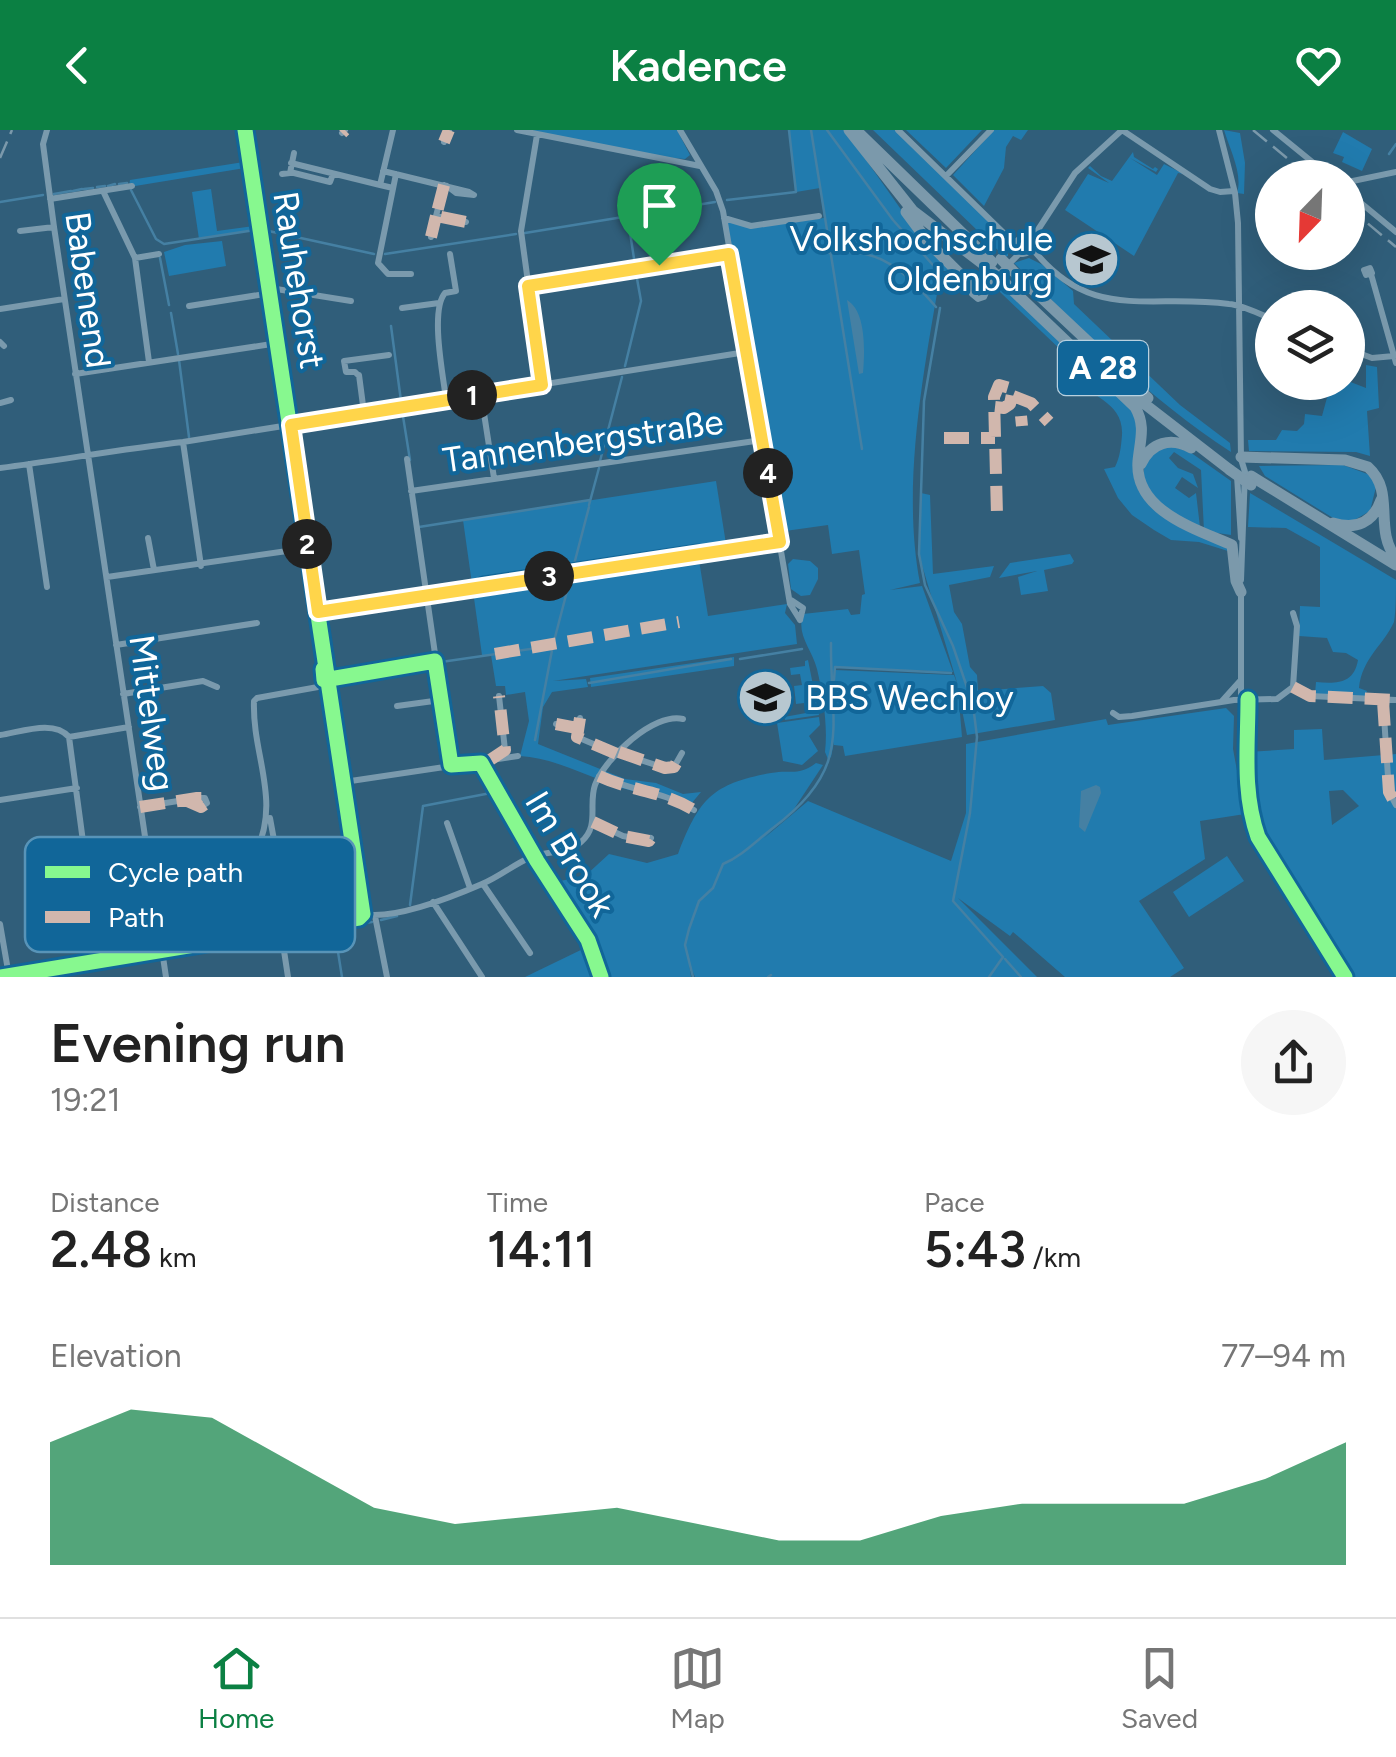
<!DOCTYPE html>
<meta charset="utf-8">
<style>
body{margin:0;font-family:Figtree,sans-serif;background:#f6f6f6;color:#222;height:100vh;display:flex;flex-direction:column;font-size:38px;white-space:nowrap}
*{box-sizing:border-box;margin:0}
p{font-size:32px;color:#767676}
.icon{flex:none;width:55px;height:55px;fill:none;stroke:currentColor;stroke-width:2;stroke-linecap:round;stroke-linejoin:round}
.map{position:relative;height:847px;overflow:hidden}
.sheet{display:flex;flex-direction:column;background:#fff;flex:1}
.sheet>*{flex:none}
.needle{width:65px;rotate:203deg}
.tools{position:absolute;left:1255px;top:30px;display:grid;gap:20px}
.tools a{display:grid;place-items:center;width:110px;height:110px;border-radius:50%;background:#fff;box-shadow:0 10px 40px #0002;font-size:50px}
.pin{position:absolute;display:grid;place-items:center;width:85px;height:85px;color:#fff;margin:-102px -42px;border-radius:50% 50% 50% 0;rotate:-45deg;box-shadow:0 0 10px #0007}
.pin .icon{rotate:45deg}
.km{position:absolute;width:50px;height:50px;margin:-25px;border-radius:50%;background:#222;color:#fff;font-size:28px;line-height:50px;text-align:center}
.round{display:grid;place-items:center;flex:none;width:105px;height:105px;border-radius:52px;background:#f6f6f6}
.head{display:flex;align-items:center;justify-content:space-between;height:170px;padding:0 50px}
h1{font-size:55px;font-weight:600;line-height:75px}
.metrics{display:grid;grid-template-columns:repeat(3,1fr);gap:15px;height:170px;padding:10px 50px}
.metrics div{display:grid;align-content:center}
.metrics b{font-size:50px;font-weight:600}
.metrics small{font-size:28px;font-weight:400}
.metrics p{font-size:28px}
.chart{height:280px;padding:20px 50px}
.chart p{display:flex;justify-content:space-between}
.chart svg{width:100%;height:180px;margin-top:10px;fill:#0b8043;opacity:.7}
header{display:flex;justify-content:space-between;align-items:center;height:130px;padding:0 50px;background:#0b8043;color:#fff;font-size:45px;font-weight:600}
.tabs{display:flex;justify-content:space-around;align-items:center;height:140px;border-top:2px solid #e0e0e0;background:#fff;font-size:28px;color:#767676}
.tabs a{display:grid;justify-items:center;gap:5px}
.tabs .active{color:#0b8043}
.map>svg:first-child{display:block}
.green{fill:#217bae;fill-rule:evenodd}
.water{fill:#4580a3}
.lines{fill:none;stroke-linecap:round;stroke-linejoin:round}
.stream{stroke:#4580a3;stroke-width:2.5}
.minor{stroke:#7a9aad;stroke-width:6}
.highway{stroke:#7b99ab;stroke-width:11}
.rail{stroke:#7b99ab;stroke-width:2.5;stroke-dasharray:18 8;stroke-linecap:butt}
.highway-bridge{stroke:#7b99ab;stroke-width:11}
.quiet{stroke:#d1b7ad;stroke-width:12;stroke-dasharray:25 12;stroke-linecap:butt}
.cycleway-casing{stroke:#169;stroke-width:21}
.cycleway{stroke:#87f88f;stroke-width:15}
.route-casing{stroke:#fff;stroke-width:20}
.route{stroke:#ffd54a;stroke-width:12}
.labels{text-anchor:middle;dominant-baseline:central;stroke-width:8;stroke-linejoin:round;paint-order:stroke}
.shield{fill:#169;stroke:#b8d1e0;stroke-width:2.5}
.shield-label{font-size:32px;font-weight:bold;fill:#fff}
.poi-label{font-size:35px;fill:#fff;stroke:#169;text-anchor:end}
.street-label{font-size:35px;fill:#fff;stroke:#169}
.key{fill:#169;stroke:#5894b8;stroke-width:2.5}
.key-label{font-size:28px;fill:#fff}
</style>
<header><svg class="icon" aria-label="back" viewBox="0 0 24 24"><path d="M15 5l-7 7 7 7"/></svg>Kadence<svg class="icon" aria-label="heart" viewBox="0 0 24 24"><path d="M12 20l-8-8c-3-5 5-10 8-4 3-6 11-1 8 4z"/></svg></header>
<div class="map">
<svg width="1396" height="847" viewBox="0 0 1396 847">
<rect width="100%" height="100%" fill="#305e7a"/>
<!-- green -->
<path class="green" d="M522,0h155l13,25 -5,4 -13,-1z
M789,0h56l74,105 31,36h-9c-17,98 -40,214 -21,312l-30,7 32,-4 31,86 -119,-5v16l1,-13 119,5 4,11 -39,-131 2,-62 9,2 3,79 61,-8 -4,11 -41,8 5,27 8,12 8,43 7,8 1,16 65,-5 8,7 4,27 -88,15 -9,-45 4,47 -117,19 -2,-10 -9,-1v-3l-3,15 -3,2 -3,-7c3,-27 -2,-57 -8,-83 -5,-20 -21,-34 -14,-55l45,-5 3,6 9,-1 2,-19 3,-1 -6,-44 -27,4 -4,-29 -50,7 -31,-172 7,-1v-5l-6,-4 -24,-132 27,10 73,-10 -4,-30 -24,4z
M873,0h22l114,108 -1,18 -3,1z
M906,0h76l-36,38z
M994,0h34l-7,10 -8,-4 -7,11 -2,21 -20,38 -31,-31z
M1224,0l16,3 5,30 -1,31 -7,-1c6,-19 -7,-43 -13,-63z
M1343,2l29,17 -10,22 -20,-9 2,-5 -11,-4z
M1133,22l1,5 19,12 2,-2 3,2 -2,3 -26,-14 27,17 7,-11 20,10 -6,-1 -44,83 -69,-46 23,-36 21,9 -21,-15 2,-2 11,10 11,5z
M250,31l1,6 -122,20 1,-7z
M211,59l6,42 37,-5 1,4 -56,9 -7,-47z
M222,111l4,25 -57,10 -5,-24 21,-7z
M1029,128l14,7 30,26 1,13 106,101 50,38 1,9c-84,-55 -146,-119 -217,-189z
M1000,152l127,120 12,23 -5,53 3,9 8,12 84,46 -1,6 -29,-9 -28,-2 -17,-10 -22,-15 -14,-17 -14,-29 11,-2c5,-10 6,-20 7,-32 2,-34 -33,-37 -48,-60h-5l-10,-12 4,-11 -63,-60z
M1366,235l11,2 2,41 -12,3 3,45 -14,-4 -107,-1 -1,-11h28l6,-10 15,1 7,-7 1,-10 17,2 9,-33 17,-2 18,7z
M1168,315l22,7 41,29v54l-27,-4 -3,-61 -27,-18 -5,6 9,10 15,6 5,14 -16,-11 -7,11 14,10 7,-5 4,34c-33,-14 -89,-54 -32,-82z
M1343,335l27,10 6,12 -6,24 -19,11 -13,-1 -73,-45 -6,-10z
M716,351l11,69 -29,4 10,62 79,-12 -2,9 10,12 2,19 -244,37 33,-2 2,8 -36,5 -9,15 -5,37 87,35 31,4 27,11 18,-2 -15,18c-18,-17 -45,-15 -67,-23 -32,-11 -65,-29 -99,-31l9,-35 -4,-29 -19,3 -1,-9h-9l-5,-31h-9l-19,-135z
M1250,363l146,87c0,12 0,31 -2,42 -11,24 -32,36 -35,66l8,3 -3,7 -49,-4 1,-12c20,2 38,2 42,-22l-12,-7 -13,-1 -6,-14 -28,-2 1,-30 20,1v-60l-34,-19 -38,-1z
M1070,424l4,7 -2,3 -28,6 4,21 -27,4 -3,-18 19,-6 -38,7 11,-15z
M793,429l17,2 8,7v11l-8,16 -9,1 -10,-7 -3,-25z
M734,527v9l-143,21 -1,-9z
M808,530l11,55 -34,5 -1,-3 22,-4 -2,-10 -8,1 -2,-18 8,-1 -2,-11 -9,1 -1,-7 15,-2v-5z
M1226,578l8,8 -1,33 12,65 -45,7 5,38 -66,42 45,67 -14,9h-105l-52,-45 -3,4 -52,-38 79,79h-342l-6,-14 2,14h-88l-11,-31 5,-3 -3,-10 -10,-3 -29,-48 30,-6 24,-22 38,9 31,-9c21,-54 33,-70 93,-81 21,-4 26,4 45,-10l7,2 -31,47 -29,27 45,-38 143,60 15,-48v-69l140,-25 2,6z
M819,587l1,8 -11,11 9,15 -16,14 -19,-4 -6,-38z
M1322,599l2,31 72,-6v223h-48l-78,-115 -16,-38 -5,-19 -2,-53 47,-3v-19zM1343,660l16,16 -27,19 -3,-34z
M1227,726l17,25 -55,36 -16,-25z
M587,817l11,30h-73z"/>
<!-- water -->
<path class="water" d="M847,170c19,11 18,50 16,73l-4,1z
M1096,655l4,2 1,6 -16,39 -6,-5 2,-36z"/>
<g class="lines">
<!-- stream -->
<path class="stream" d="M811,0l51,319
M827,0l66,90 47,53
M1389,24l7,-10
M119,54l8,-1
M108,56l7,-2
M97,57l8,-1
M84,59l9,-1
M131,60l25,49 8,5 91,-14
M73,61l9,-2
M54,64l17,-3
M727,70l69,-8 -7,-62
M0,72l43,-7
M264,100l110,24
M525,103l190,-31
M829,123c49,-8 77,19 107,54
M385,124l131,-20
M160,128l9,47
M635,135l-6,-39 6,-9
M940,178l-16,93 -5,153 6,31 28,61 20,59 4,32 -7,76 -17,88 50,56 -14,20
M171,183l7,41
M391,196l10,75
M179,230l10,77
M625,236l16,-65 -5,-28
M402,280l8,50
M600,331l22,-84
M589,375l10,-37
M419,397l171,-27
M740,529l62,-10
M441,532l110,-16
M332,550l100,-17
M834,550l1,-13 116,6
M589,553l142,-24
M535,610l18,-95 36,-138
M484,634l15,27
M410,775l13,-99 73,-14
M381,790l16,-4
M1005,829l16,18
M342,847l-8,-50 38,-5
M693,847l-8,-32 4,-16 10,-28 14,-13 10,-24c19,-8 33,-23 50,-36 81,-61 57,-100 58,-185
M768,847l3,-2"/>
<!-- minor -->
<path class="minor" d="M47,0l-4,14 11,83 112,750
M245,0l118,784
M517,0l183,36
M680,0l36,61 7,20 67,393 10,16
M898,0l117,114
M1219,0l16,63 3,30 3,235
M1273,0l59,48
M342,3l3,-3
M537,5l-16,96 21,154
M444,12l5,-12
M291,33l89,22
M383,41l86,21 5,3 -18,-2 -9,-7
M290,42l40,10 3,-8
M282,44l8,-1 4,-20
M396,44l-18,89 10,11h23
M946,46l45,-46
M1348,52l48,-10
M1351,52l10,21 35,29
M444,55l-8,31 30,6
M393,58l-13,-3 13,-55
M103,61l32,67 14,104
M50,69l82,-13
M724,88l27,8 68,-10
M20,101l34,-4
M431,107l5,-21
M1015 116a8 8 0 1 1 16 0a8 8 0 1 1-16 0Z
M1030,112l45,-69 47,-43 88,59 10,3 14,-1
M1031,117c60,77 116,46 198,57 14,1 30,10 43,15
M135,128l24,-4
M1370,138l2,5 -6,2 -2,-5z
M1371,144l25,89
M528,156l201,-32
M270,158l81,13
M986,158l-4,-4h-7l-3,10 6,5 6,-2 6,-14 30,-30
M189,176l82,-13
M402,178l37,-5
M0,179l64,-10
M0,212l4,4
M1348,219l24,9 22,-2
M75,244l203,-31
M359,245l5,38
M359,246l-4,-4h-9l-2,-11 45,-6
M481,264l13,84
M446,269c-3,-24 -16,-89 -1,-106l11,-2 -6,-37
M0,273l11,-3
M183,312l18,124
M407,329l44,306
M29,334l18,123
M0,338c61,-8 122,-19 183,-26l563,-90
M1237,346l4,62
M411,361l351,-51
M148,408l6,32
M698,424l82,-12
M107,447l201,-29
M1241,450l4,-108 -4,-13
M1241,463v150l7,75 16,40 78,119
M791,470l12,8 -3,12
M319,483l165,-27
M116,515l141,-22
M1293,557l17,9 86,4
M1293,557l4,-61 -4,-13
M123,564l80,-13 14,6
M1222,571l18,-20
M1383,571l6,91 7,13
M397,576l44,-6
M1113,583l6,4 13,-1 102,-16 43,-1 16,-12
M580,588l-3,19 40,17
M556,594l21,4
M0,605c21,-3 54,-16 69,2
M69,607l30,224
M69,607l60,-10
M619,623l46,15 9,-1 8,-14
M488,631l17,-11 -6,-54
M599,646c35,16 61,14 95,34
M344,652l174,-26
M498,662l93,154
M0,670l77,-12
M140,677l57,-9h8l2,5 -6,4 -16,-7
M270,688l6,33
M593,692l30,14 26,5 2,-3
M447,693l23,65
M86,718l-30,8c-6,14 -5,36 6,48l28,3
M255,724l36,-6
M150,744l59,-8 11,-6 35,-6c27,-54 -3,-98 -1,-153l3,-3 72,-13
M483,754l47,69
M433,772l49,75
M375,786l12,61
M0,794l9,52
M281,801l7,46
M1,847l358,-59 4,-4c32,6 89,-17 119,-30 17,-7 31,-19 47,-26 17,-8 37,-3 52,-16 19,-16 7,-37 14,-57 10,-27 59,-73 88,-66"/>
<!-- highway -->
<path class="highway" d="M849,0l64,81 78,59
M858,2l134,130
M906,82l23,31 44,44
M1011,139l137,129
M1002,150l133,127c11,19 5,33 3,54 -4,50 58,68 94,84l4,36 5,11
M1133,265l97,75
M1241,327l104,3 23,7c28,25 5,62 28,91
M1141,334c10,-22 30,-27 50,-16
M1251,346l145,89
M1333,393c23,7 40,0 48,-23"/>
<!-- rail -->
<path class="rail" d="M1253,0l58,48
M0,28l12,-28
M1348,77l48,40"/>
<!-- highway-bridge -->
<path class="highway-bridge" d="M1001,129l10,10
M991,140l11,10
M1230,340l21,15"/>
<!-- quiet -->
<path class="quiet" d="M342,3l3,-3
M444,12l5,-12
M444,55l-8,31 30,6
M431,107l5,-21
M1013,266l18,7 18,19
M995,277l9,1 6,-4 3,-15 -14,-4 -5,12 3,118
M1021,286l1,10
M944,308h51
M495,524l184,-32
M1293,557l17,9 86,4
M1383,571l6,91 7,13
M580,588l-3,19 40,17
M556,594l21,4
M619,622l46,16 9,-1 8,-14
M487,632l18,-12 -6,-54
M599,646c35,16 61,14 95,34
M140,677l57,-9h8l2,5 -6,4 -16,-7
M593,692l30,14 26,5 2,-3"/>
<defs>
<path id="cycleway" d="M484,456l214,-32
M323,539l1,11 111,-19 16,104 30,-2 56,98 51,79 13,37
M1248,569c0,47 -6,93 10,138l87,140
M1,847l358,-59 4,-4 -118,-784"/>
</defs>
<!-- cycleway casing -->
<use href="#cycleway" class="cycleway-casing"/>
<!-- cycleway -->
<use href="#cycleway" class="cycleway"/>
</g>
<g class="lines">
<defs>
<path id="route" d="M729,124l51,288 -462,70 -27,-187 251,-40 -14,-99z"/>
</defs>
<!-- route casing -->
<use href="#route" class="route-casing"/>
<!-- route -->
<use href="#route" class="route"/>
</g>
<!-- icons -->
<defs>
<symbol id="university-disc" viewBox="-11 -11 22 22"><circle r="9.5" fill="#b7c7d0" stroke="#169"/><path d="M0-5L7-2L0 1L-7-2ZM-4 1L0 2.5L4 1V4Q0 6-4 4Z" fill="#111"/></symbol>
</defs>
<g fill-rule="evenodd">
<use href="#university-disc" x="1060" y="98" width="63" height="63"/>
<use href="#university-disc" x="734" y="536" width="63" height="63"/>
</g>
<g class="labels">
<!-- shield labels -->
<rect class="shield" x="1058" y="211" width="90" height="54" rx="8"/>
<g class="shield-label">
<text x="1103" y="238">A 28</text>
</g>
<!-- poi labels -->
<g class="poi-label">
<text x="1053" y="109">Volkshochschule<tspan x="1053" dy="40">Oldenburg</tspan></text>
<text x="805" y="568" text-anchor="start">BBS Wechloy</text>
</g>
<!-- street labels -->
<g class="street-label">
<text transform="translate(299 150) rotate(81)">Rauhehorst</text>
<text transform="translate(88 160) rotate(82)">Babenend</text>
<text transform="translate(583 311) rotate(-8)">Tannenbergstraße</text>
<text transform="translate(152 583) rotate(82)">Mittelweg</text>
<text transform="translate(570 724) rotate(59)">Im Brook</text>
</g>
</g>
<!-- legend -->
<rect x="25" y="707" width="330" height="115" rx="15" class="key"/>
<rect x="45" y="736" width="45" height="12" fill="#87f88f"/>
<rect x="45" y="781" width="45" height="12" fill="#d1b7ad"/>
<g class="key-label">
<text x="108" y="752">Cycle path</text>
<text x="108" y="797">Path</text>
</g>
</svg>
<div class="tools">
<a><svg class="needle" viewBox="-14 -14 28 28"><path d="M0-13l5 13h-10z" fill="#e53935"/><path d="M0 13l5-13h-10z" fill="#767676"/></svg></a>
<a><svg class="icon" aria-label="layers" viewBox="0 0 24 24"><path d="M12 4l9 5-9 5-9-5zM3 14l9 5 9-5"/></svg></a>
</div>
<div class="pin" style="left:659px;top:135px;background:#1e9e55"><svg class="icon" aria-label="arrive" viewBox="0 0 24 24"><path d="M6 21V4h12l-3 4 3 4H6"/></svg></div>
<b class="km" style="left:472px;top:265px">1</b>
<b class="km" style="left:307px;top:414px">2</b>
<b class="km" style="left:549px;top:446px">3</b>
<b class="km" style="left:768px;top:343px">4</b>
</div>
<section class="sheet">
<div class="head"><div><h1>Evening run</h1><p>19:21</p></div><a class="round"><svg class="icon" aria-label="share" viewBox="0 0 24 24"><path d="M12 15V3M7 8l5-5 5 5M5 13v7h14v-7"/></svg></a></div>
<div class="metrics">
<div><p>Distance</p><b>2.48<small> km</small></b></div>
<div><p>Time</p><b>14:11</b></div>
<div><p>Pace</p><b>5:43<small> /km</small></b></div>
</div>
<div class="chart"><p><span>Elevation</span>77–94 m</p>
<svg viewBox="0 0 160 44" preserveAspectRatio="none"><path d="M0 44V14L10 6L20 8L30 19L40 30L50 34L60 32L70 30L80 34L90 38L100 38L110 32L120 29L130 29L140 29L150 23L160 14V44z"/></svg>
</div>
</section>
<nav class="tabs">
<a class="active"><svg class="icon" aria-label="home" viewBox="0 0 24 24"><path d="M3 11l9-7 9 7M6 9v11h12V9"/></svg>Home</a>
<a><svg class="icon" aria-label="map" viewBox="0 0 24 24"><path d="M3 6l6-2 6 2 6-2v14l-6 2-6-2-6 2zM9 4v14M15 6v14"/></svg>Map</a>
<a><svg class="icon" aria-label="saved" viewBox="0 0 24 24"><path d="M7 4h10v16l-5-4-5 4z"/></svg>Saved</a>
</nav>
